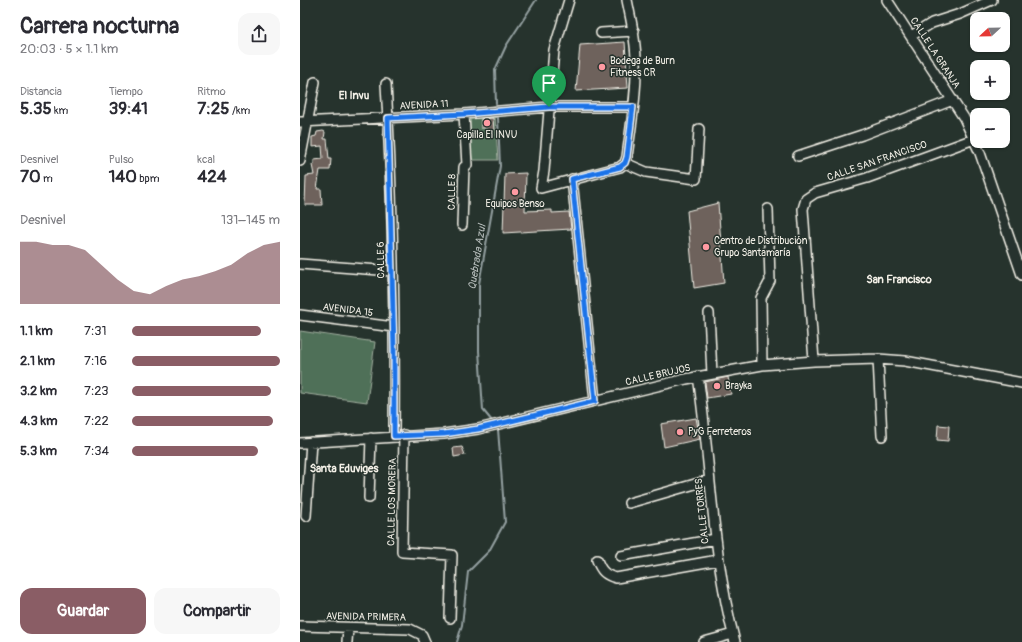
<!DOCTYPE html>
<html lang="es">
<meta charset="utf-8">
<style>
body{margin:0;font-family:Pangolin,sans-serif;background:#f7f7f7;color:#2b2b33;height:100vh;display:flex;flex-direction:column;font-size:15px;white-space:nowrap}
*{box-sizing:border-box;margin:0}
p{font-size:13px;color:#7c7c81}
.icon{flex:none;width:22px;height:22px;fill:none;stroke:currentColor;stroke-width:2;stroke-linecap:round;stroke-linejoin:round}
.map{position:relative;flex:1;overflow:hidden}
.sheet{display:flex;flex-direction:column;background:#fff;width:300px}
.sheet>*{flex:none}
.needle{width:26px;rotate:248deg}
.fabs{position:absolute;left:670px;top:12px;display:grid;gap:8px}
.fabs a{display:grid;place-items:center;width:40px;height:40px;border-radius:8px;background:#fff;box-shadow:0 1px 3px #0004;font-size:20px}
.pin{position:absolute;display:grid;place-items:center;width:34px;height:34px;color:#fff;margin:-41px -17px;border-radius:50% 50% 50% 0;rotate:-45deg;box-shadow:0 0 4px #0007}
.pin .icon{rotate:45deg}
.round{display:grid;place-items:center;flex:none;width:42px;height:42px;border-radius:12px;background:#f7f7f7}
.summary{display:flex;align-items:center;justify-content:space-between;height:68px;padding:0 20px}
h1{font-size:22px;font-weight:800;line-height:30px}
.metrics{display:grid;grid-template-columns:repeat(3,1fr);gap:6px;height:68px;padding:4px 20px}
.metrics div{display:grid;align-content:center}
.metrics b{font-size:17px;font-weight:800}
.metrics small{font-size:11px;font-weight:400}
.metrics p{font-size:11px}
.chart{height:112px;padding:8px 20px}
.chart p{display:flex;justify-content:space-between}
.chart svg{width:100%;height:72px;margin-top:4px;fill:#8a5d65;opacity:.7}
.cta{display:flex;gap:8px;margin-top:auto;padding:8px 20px}
.cta a{flex:1;height:46px;border-radius:12px;background:#8a5d65;color:#fff;font-size:16px;font-weight:800;line-height:46px;text-align:center}
.cta a+a{background:#f7f7f7;color:#2b2b33}
ul{padding:0 20px;list-style:none;font-size:13px}
li{display:grid;grid-template-columns:64px 48px 1fr;align-items:center;height:30px}
li i{height:10px;border-radius:5px;background:#8a5d65}
main{display:flex;flex:1;min-height:0}
.map>svg:first-child{display:block}
.green{fill:#506f58;stroke:#a2b0a0}
.lines{fill:none;stroke-linecap:round;stroke-linejoin:round}
.stream{stroke:#95a1a2;stroke-width:2}
.building{fill:#6e625c;stroke:#f4f1e8}
.minor-casing{stroke:#f4f1e8;stroke-width:12}
.minor{stroke:#26332d;stroke-width:9}
.route-casing{stroke:#fff;stroke-width:8}
.route{stroke:#1a73e8;stroke-width:5}
.poi-dot{fill:#ff9aa2;stroke:#26332d;stroke-width:1.5}
.labels{text-anchor:middle;dominant-baseline:central;stroke-width:3;stroke-linejoin:round;paint-order:stroke}
.street-label{font-size:10px;fill:#f4f1e8;stroke:#26332d}
.poi-label{font-size:10px;fill:#f4f1e8;stroke:#26332d;text-anchor:start}
.neighbourhood-label{font-size:11px;font-weight:bold;fill:#f4f1e8;stroke:#26332d}
.water-label{font-size:11px;font-style:italic;fill:#b5bcba;stroke:#26332d}
</style>
<main>
<section class="sheet">
<div class="summary"><div><h1>Carrera nocturna</h1><p>20:03 · 5 × 1.1 km</p></div><a class="round"><svg class="icon" aria-label="share" viewBox="0 0 24 24"><path d="M12 15V3M7 8l5-5 5 5M5 13v7h14v-7"/></svg></a></div>
<div class="metrics">
<div><p>Distancia</p><b>5.35<small> km</small></b></div>
<div><p>Tiempo</p><b>39:41</b></div>
<div><p>Ritmo</p><b>7:25<small> /km</small></b></div>
</div>
<div class="metrics">
<div><p>Desnivel</p><b>70<small> m</small></b></div>
<div><p>Pulso</p><b>140<small> bpm</small></b></div>
<div><p>kcal</p><b>424</b></div>
</div>
<div class="chart"><p><span>Desnivel</span>131–145 m</p>
<svg viewBox="0 0 160 44" preserveAspectRatio="none"><path d="M0 44V6L10 6L20 8L30 8L40 11L50 20L60 29L70 36L80 38L90 33L100 29L110 27L120 24L130 20L140 13L150 8L160 6V44z"/></svg>
</div>
<ul>
<li><b>1.1 km</b>7:31<i style="width:87%"></i></li>
<li><b>2.1 km</b>7:16<i style="width:100%"></i></li>
<li><b>3.2 km</b>7:23<i style="width:94%"></i></li>
<li><b>4.3 km</b>7:22<i style="width:95%"></i></li>
<li><b>5.3 km</b>7:34<i style="width:85%"></i></li>
</ul>
<div class="cta"><a>Guardar</a><a>Compartir</a></div>
</section>
<div class="map">
<svg width="722" height="642" viewBox="0 0 722 642">
<rect width="100%" height="100%" fill="#26332d"/>
<filter id="ink" filterUnits="userSpaceOnUse"><feTurbulence type="fractalNoise" baseFrequency=".025" numOctaves="2"/><feDisplacementMap in="SourceGraphic" scale="8" xChannelSelector="R" yChannelSelector="G"/><feConvolveMatrix kernelMatrix="1 2 1 2 8 2 1 2 1" color-interpolation-filters="sRGB"/></filter>
<g filter="url(#ink)">
<!-- green -->
<path class="green" d="M195,116l3,44h-26l-4,-42z
M0,331l75,11 -8,60 -67,-9z"/>
<g class="lines">
<!-- stream -->
<path class="stream" d="M196,104l-1,-34 11,-24 30,-46
M192,421l-9,-11 -4,-59v-67l21,-118 -2,-48
M157,642l5,-17 6,-53 21,-21 16,-29 -7,-93"/>
</g>
<!-- building -->
<path class="building" d="M325,42l3,46 -52,3 4,-46z
M193,118l1,12 -7,1v-3h-6v-9z
M23,131l2,1 -1,7h3l2,20h2l-1,11h-10l-3,19h4l1,16h-17l1,-29 8,-1 -2,-10 2,-1v-4l9,-1 -1,-13 -10,1v-10l4,-1 1,-4z
M226,173l-1,38 27,-1v3l17,-1 2,17 -68,4 2,-59z
M418,203l6,80 -30,5 -7,-77z
M428,377l3,17 -24,4 -2,-16z
M396,418l4,21 -36,8 -3,-23z
M638,425l11,1 -1,15 -11,-1z
M162,447l3,8 -11,2 -1,-9z"/>
<g class="lines">
<defs>
<path id="minor" d="M269,0l-15,50 -10,121 -3,17 79,-21 5,-4 2,-6c4,-32 10,-64 9,-96 0,-21 -5,-41 -9,-61
M587,0l77,118 16,35 42,122
M301,33l33,-2
M611,36l21,-13 28,-9 32,-14
M86,84c7,117 9,235 8,352
M0,122l164,-8 85,-7h84
M498,156l64,-21 91,-35
M0,161l15,-79
M325,163l21,9 50,7 3,-50
M272,179l23,222
M162,225l2,-58 3,-2 -3,-51
M0,264l92,7
M409,313l3,61
M0,315l94,12
M578,359l4,77
M514,361l-11,-152 3,-10 9,-6 52,-15 107,-39
M462,365l-1,-67 9,-17 -2,-72
M398,376c13,89 14,179 37,266
M104,435l-2,117 50,3 -2,63
M0,443l144,-9 34,-5 208,-50 76,-14 52,-4 64,-2 27,2 117,22
M69,498l2,-60
M329,503l80,-23
M6,516l5,-74
M321,556l95,-17
M297,560c4,11 8,15 19,18l102,-18
M0,626l110,3 12,6 3,7
M47,642l1,-14
M404,642l29,-8"/>
</defs>
<!-- minor casing -->
<use href="#minor" class="minor-casing"/>
<!-- minor -->
<use href="#minor" class="minor"/>
</g>
</g>
<g class="lines" filter="url(#ink)">
<defs>
<path id="route" d="M249,107h84l-6,50 -2,6 -5,4 -48,12 23,222 -117,28 -34,5 -50,2v-86l-6,-232 76,-4z"/>
</defs>
<!-- route casing -->
<use href="#route" class="route-casing"/>
<!-- route -->
<use href="#route" class="route"/>
</g>
<!-- markers -->
<g class="poi-dot">
<circle cx="302" cy="67" r="4"/>
<circle cx="187" cy="123" r="4"/>
<circle cx="215" cy="192" r="4"/>
<circle cx="406" cy="247" r="4"/>
<circle cx="417" cy="386" r="4"/>
<circle cx="380" cy="432" r="4"/>
</g>
<g class="labels">
<!-- street labels -->
<g class="street-label">
<text transform="translate(635 53) rotate(57)">CALLE LA GRANJA</text>
<text transform="translate(124 105) rotate(-3)">AVENIDA 11</text>
<text transform="translate(577 161) rotate(-19)">CALLE SAN FRANCISCO</text>
<text transform="translate(152 192) rotate(-89)">CALLE 8</text>
<text transform="translate(81 260) rotate(-91)">CALLE 6</text>
<text transform="translate(48 310) rotate(7)">AVENIDA 15</text>
<text transform="translate(358 375) rotate(-13)">CALLE BRUJOS</text>
<text transform="translate(92 502) rotate(-89)">CALLE LOS MORERA</text>
<text transform="translate(402 511) rotate(-96)">CALLE TORRES</text>
<text transform="translate(66 617) rotate(1)">AVENIDA PRIMERA</text>
</g>
<!-- poi labels -->
<g class="poi-label">
<text x="310" y="61">Bodega de Burn<tspan x="310" dy="12">Fitness CR</tspan></text>
<text x="187" y="135" text-anchor="middle">Capilla El INVU</text>
<text x="215" y="204" text-anchor="middle">Equipos Benso</text>
<text x="414" y="241">Centro de Distribución<tspan x="414" dy="12">Grupo Santamaría</tspan></text>
<text x="425" y="386">Brayka</text>
<text x="388" y="432">PyG Ferreteros</text>
</g>
<!-- neighbourhood labels -->
<g class="neighbourhood-label">
<text x="54" y="95">El Invu</text>
<text x="599" y="279">San Francisco</text>
<text x="44" y="468">Santa Eduviges</text>
</g>
<!-- water labels -->
<g class="water-label">
<text transform="translate(177 257) rotate(-81)">Quebrada Azul</text>
</g>
</g>
</svg>
<div class="fabs">
<a><svg class="needle" viewBox="-14 -14 28 28"><path d="M0-13l5 13h-10z" fill="#e53935"/><path d="M0 13l5-13h-10z" fill="#7c7c81"/></svg></a>
<a>+</a>
<a>−</a>
</div>
<div class="pin" style="left:249px;top:107px;background:#1e9e55"><svg class="icon" aria-label="arrive" viewBox="0 0 24 24"><path d="M6 21V4h12l-3 4 3 4H6"/></svg></div>
</div>
</main>
